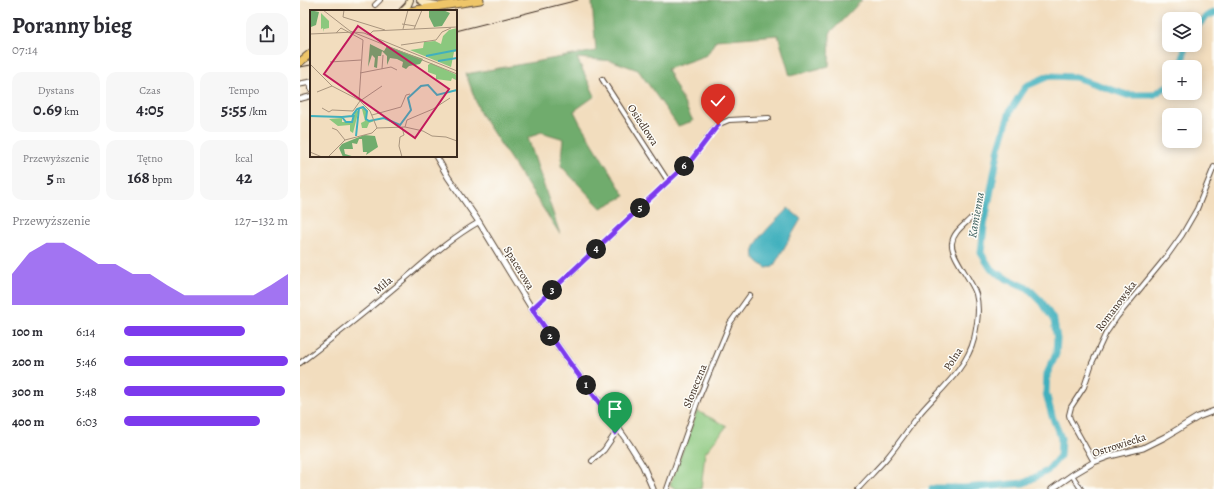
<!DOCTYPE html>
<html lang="pl">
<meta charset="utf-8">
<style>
body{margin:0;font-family:Alegreya,serif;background:#f7f7f7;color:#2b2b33;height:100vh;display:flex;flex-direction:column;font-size:15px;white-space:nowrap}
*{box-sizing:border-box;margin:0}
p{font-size:13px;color:#7c7c81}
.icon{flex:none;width:22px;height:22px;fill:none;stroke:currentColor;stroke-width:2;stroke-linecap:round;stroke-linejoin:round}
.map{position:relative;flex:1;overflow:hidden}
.side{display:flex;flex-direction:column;background:#fff;width:300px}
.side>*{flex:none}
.fabs{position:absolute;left:862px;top:12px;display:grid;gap:8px}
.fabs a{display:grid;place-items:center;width:40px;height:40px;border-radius:8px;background:#fff;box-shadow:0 2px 10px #0003;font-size:20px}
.pin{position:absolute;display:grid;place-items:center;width:34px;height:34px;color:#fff;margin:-41px -17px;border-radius:50% 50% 50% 0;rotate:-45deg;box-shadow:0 0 4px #0007}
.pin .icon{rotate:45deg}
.km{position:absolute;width:20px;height:20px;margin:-10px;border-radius:50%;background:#222;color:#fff;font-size:11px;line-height:20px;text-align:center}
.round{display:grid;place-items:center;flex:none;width:42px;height:42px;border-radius:12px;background:#f7f7f7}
.summary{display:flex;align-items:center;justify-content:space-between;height:68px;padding:0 12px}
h1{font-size:22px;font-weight:700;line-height:30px}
.stats{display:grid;grid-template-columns:repeat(3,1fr);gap:6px;height:68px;padding:4px 12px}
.stats div{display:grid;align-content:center;border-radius:10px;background:#f7f7f7;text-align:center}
.stats b{font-size:17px;font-weight:700}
.stats small{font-size:11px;font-weight:400}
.stats p{font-size:11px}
.chart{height:112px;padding:8px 12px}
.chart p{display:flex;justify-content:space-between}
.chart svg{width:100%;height:72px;margin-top:4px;fill:#7c3aed;opacity:.7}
ul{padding:0 12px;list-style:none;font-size:13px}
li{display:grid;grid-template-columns:64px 48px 1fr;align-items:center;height:30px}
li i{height:10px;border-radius:5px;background:#7c3aed}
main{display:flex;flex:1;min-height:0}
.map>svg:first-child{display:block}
.green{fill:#8bc87e;stroke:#63794e}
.forest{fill:#70ac6d;stroke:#566b46}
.water{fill:#41b0bd;stroke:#3e6d6e}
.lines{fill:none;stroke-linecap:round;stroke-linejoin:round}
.river{stroke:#41b0bd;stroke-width:7}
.minor-casing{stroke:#564536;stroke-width:6}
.tertiary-casing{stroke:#564536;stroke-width:7}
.secondary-casing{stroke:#564536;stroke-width:8}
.primary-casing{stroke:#564536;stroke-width:9}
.minor{stroke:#fff;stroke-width:4}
.tertiary{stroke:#fff;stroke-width:5}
.secondary{stroke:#f8e8c3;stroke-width:6}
.primary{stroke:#eec569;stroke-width:7}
.rail{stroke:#3b2a1e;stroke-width:1}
.route-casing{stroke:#fff;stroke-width:8}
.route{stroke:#7c3aed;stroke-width:5}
.labels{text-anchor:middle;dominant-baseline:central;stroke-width:3;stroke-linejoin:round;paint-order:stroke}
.street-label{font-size:11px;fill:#3b2a1e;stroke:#fdfcf7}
.water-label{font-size:12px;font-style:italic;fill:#3d605e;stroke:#fdfcf7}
.inset-river{fill:none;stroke:#41b0bd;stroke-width:2}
.inset-road{fill:none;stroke:#a9957e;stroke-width:1}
.view{fill:#c2185b;fill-opacity:0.15;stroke:#c2185b;stroke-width:2}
.inset-edge{fill:none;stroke:#3b2a1e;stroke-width:2}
</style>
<main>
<section class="side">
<div class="summary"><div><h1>Poranny bieg</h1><p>07:14</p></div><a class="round"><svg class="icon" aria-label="share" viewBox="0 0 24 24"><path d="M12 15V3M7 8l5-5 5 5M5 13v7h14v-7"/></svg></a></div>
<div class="stats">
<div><p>Dystans</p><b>0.69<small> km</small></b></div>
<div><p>Czas</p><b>4:05</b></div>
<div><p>Tempo</p><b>5:55<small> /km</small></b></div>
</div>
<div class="stats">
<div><p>Przewyższenie</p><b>5<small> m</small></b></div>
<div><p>Tętno</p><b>168<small> bpm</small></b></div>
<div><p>kcal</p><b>42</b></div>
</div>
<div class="chart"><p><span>Przewyższenie</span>127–132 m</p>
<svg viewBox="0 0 160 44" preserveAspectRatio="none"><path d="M0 44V25L10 12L20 6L30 6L40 12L50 19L60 19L70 25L80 25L90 32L100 38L110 38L120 38L130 38L140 38L150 32L160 25V44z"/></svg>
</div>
<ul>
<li><b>100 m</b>6:14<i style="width:74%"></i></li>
<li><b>200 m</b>5:46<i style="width:100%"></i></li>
<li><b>300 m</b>5:48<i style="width:98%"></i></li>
<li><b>400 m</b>6:03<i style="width:83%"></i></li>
</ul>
</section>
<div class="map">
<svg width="914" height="489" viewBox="0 0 914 489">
<rect width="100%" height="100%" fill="#fdfcf7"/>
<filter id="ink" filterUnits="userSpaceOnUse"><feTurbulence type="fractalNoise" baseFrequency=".025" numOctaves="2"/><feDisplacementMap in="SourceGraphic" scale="8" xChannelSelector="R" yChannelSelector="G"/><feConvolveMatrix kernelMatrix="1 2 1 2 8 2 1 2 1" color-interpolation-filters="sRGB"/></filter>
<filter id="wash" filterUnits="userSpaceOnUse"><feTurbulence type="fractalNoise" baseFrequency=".012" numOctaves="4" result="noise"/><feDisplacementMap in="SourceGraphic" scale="16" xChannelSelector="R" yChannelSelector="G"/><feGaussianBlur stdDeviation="0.9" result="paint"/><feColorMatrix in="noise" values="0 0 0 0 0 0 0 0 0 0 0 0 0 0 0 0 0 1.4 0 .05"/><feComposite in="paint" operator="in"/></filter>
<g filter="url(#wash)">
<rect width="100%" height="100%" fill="#f2ddbe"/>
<!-- green -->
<path class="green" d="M397,411l30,15 -22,27 -4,36h-25l-6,-4z"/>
<!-- forest -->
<path class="forest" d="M300,0h262l-32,33 -1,33 -39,10 -12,-41 -62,5 -9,15 -40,14 26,52 -15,5 -40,-56 -25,-9 -36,-3 18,38 -21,15 6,12 45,73 -24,12 -40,-42 3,-27 -23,-7 -13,6 32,96 -80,-121 -14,-39 130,-23 -4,-49z"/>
<!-- water -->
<path class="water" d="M488,208l13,11 -28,48 -7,1c-4,-3 -10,-7 -12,-11 -5,-15 26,-39 34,-49z"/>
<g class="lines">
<!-- river -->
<path class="river" d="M895,28l12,-12 7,-3
M882,67l3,-22
M632,489l3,-1h29l60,-5 23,-12 13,-15 1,-18 -9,-22 -6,-23 1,-19 9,-20 1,-15 -3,-18 -12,-19 -14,-14 -21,-9 -16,-10 -10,-16 3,-27 15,-78 11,-37 16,-25 23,-10 26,1 52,18h26l16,-10"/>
</g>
</g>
<g filter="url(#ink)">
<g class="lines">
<defs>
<path id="minor" d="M75,5l5,-5
M302,79l66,102
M10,82l1,7
M0,99l11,-3
M232,309l160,-150 25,-34 12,-5 40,-2
M0,363c34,-26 67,-52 100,-80 25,-21 49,-44 79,-61
M292,461l12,-11 15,-22
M794,462l-24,-43 -1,-4 2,-8 13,-20 8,-24 14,-30 11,-16 50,-61 15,-21 15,-26 17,-42
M772,475l9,14
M367,489l31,-89 32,-77 20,-28
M558,489c9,-10 18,-19 27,-29 13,-15 24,-32 36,-48 19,-22 46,-44 53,-73 3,-14 6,-30 2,-45 -4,-14 -26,-39 -24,-51 1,-10 11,-17 18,-24"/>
<path id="tertiary" d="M0,84l11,-2
M136,156l12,21 31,45 53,87 37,53 32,42 29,41 13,21 10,23
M752,489l20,-14 22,-13 16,-6 33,-8 22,-11 33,-20 16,-6"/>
<path id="secondary" d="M120,0l5,3 12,2
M102,11l6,-6 2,-5"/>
<path id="primary" d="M109,11l71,-11
M0,62l11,-9"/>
</defs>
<!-- minor casing -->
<use href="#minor" class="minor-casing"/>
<!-- tertiary casing -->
<use href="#tertiary" class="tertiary-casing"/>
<!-- secondary casing -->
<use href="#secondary" class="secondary-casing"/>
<!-- primary casing -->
<use href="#primary" class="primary-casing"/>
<!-- minor -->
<use href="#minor" class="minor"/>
<!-- tertiary -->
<use href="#tertiary" class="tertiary"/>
<!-- secondary -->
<use href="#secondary" class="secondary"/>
<!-- primary -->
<use href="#primary" class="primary"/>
<!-- rail -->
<path class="rail" d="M156,31l122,-31
M0,67l11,-2"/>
</g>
</g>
<g class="lines" filter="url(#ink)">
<defs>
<path id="route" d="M315,433l3,-5 -49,-66 -37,-53 160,-150 26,-34"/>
</defs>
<!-- route casing -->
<use href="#route" class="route-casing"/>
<!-- route -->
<use href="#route" class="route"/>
</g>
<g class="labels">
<!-- street labels -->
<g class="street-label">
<text transform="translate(343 125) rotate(57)">Osiedlowa</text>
<text transform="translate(219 268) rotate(59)">Spacerowa</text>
<text transform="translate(83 285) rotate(-40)">Miła</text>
<text transform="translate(816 306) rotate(-53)">Romanowska</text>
<text transform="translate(653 359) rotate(-57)">Polna</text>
<text transform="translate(395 386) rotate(-68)">Słoneczna</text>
<text transform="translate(819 445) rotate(-18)">Ostrowiecka</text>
</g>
<!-- water labels -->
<g class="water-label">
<text transform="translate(676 215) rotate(-80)">Kamienna</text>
</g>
</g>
<!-- overview -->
<g transform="translate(10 10)">
<rect width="147" height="147" fill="#f2ddbe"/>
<path d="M11,3l8,8v7l-5,1v3l-1,-4 -2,1zM147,18v23l-3,1 -3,15 -41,-17 13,-2 1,-6 11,-1 6,3 2,-8 6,-6zM121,53l26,12v11l-1,-6 -4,-2 -1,3 -15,-2v-4l-8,-3v-7zM52,98l5,3 -1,9 8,1 -5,2 -2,5h-5l-1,-5 4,-2 -3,-12h-3l-6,24 -3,-2v-6l-12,1 -9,-7 13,-1v4h10l3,-10z" fill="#8bc87e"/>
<path d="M0,0l9,2 -3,13 -5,2zM119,0h14l7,3 -8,13 -8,1 -5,-10zM60,34l14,7 3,-5 36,13 -3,5 -11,2 -3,3 -4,-2 1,-5 -6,-3 -7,-1 -3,7v-9l-5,-5 -1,5h-3l-1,12 -3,-1 1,-9 -3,-3 -4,12zM54,125l11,1 3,11 -12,8 1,-3h-4l-1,-13h-3l-2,5 -5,-1 1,6h-9l1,5 10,3h-12l-4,-9 3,-4z" fill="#70ac6d"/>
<path class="inset-river" d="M116,46l31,-6M128,51l19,-3M0,106l32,1 10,-1 5,-7 6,-2 4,4 -1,8 3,2 15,-3 16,7 11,-15 -3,-12 13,-12 7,-1 9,10 20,-5M32,107l4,5h6l2,-7M46,126l3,-28"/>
<path class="inset-road" d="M13,0l27,21 107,43M34,0l-1,7 42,13M92,14l13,2M93,19l5,-19M104,19l8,-19M43,22l11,1 93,38M26,23l5,-5 22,12 -4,60M0,24l45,-2M59,25l4,-4 84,-4M91,35l35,-5 6,-8 9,-4M20,52l31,-2M0,54l22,22 27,14 11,11 7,17M72,59l1,-14M50,63l31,-6 6,3M7,82l15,-6M12,98l7,4 3,-2 21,1 7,-10 22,-15M62,105l29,-8 5,-12 4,-1M95,117l2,-7 26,-11 17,-11M22,118l5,2 8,10M67,118l28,-1 18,4 9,5 14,1 11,4M0,142l12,5M18,147l17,-17 27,-7 5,-5M92,147l-3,-11 1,-9 4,-2 -2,-8"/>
<path class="view" d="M48,16l91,63 -34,49 -91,-64z"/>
<rect width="147" height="147" class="inset-edge"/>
</g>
</svg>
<div class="fabs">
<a><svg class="icon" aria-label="layers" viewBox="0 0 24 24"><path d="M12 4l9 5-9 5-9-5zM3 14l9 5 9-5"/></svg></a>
<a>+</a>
<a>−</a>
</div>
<div class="pin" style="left:315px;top:433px;background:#1e9e55"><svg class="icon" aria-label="arrive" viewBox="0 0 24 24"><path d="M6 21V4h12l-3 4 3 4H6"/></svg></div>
<div class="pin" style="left:418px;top:125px;background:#d93025"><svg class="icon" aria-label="check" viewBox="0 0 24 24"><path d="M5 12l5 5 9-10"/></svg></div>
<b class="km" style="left:286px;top:385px">1</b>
<b class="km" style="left:250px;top:336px">2</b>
<b class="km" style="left:252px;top:290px">3</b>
<b class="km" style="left:296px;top:249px">4</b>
<b class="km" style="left:340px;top:208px">5</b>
<b class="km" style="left:384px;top:166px">6</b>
</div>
</main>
